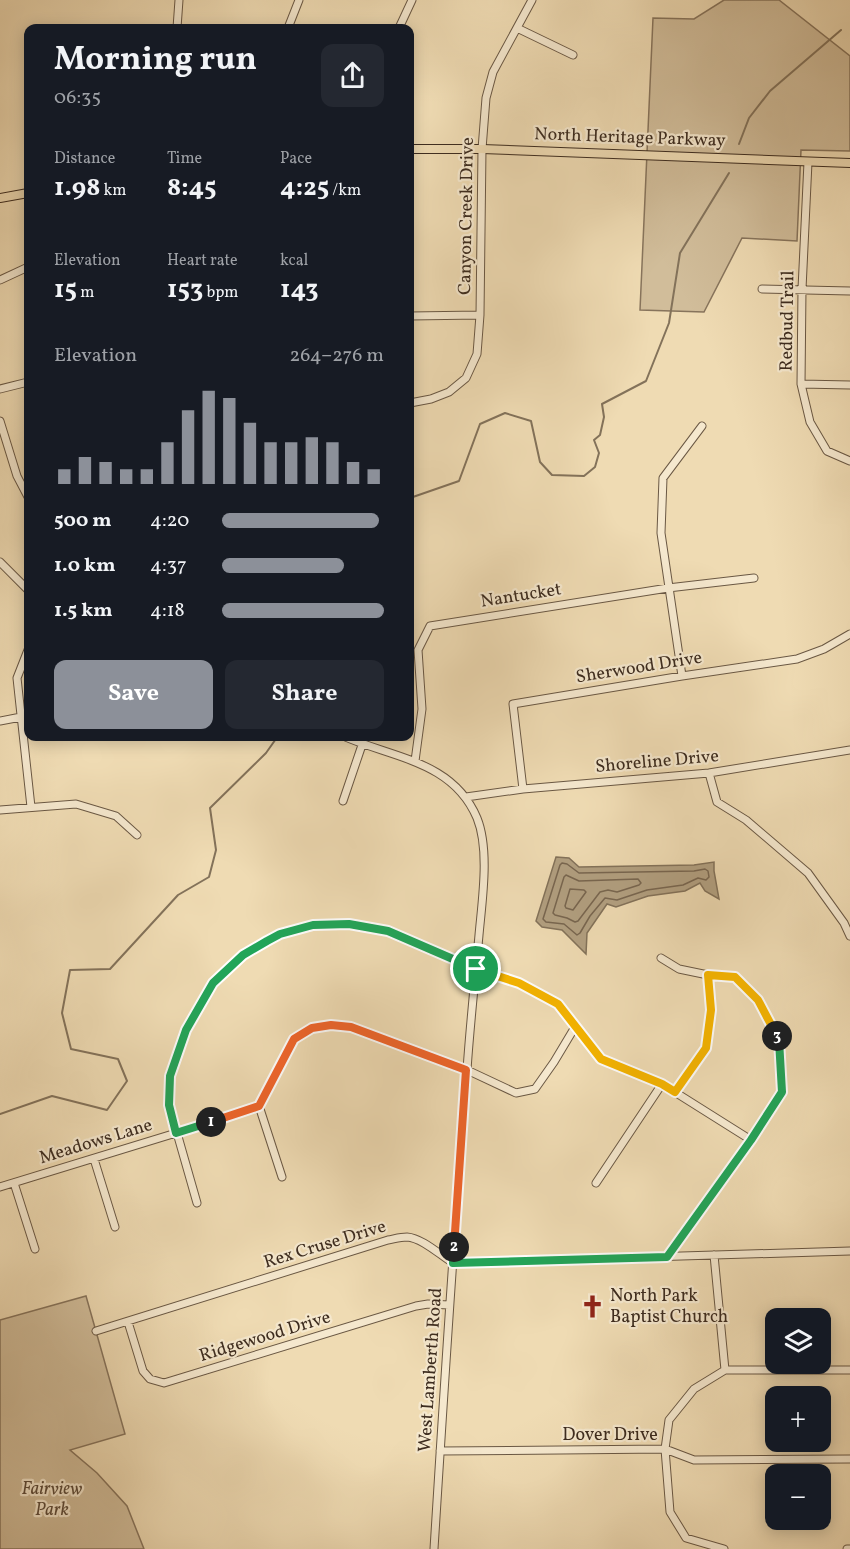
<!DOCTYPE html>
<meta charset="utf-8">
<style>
body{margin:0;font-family:Vollkorn,serif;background:#242831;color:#f1f3f6;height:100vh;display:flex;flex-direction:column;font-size:22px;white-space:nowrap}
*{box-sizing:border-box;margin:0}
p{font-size:20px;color:#9ea1a6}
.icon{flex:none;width:33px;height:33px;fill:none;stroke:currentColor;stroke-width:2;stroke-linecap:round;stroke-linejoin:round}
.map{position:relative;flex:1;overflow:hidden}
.side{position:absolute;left:24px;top:24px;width:390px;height:717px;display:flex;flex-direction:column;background:#171b24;border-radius:12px;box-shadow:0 3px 15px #0003}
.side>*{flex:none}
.fabs{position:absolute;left:765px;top:1308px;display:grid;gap:12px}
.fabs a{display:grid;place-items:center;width:66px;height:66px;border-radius:12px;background:#171b24;box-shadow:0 3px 15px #0003;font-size:30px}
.pin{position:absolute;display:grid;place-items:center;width:51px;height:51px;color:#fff;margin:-26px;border:3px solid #fff;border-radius:50%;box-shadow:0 2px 6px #0007}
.km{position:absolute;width:30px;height:30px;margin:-15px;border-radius:50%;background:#222;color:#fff;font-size:16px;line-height:30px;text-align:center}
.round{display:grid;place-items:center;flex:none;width:63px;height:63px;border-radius:12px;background:#242831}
.overview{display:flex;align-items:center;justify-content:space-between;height:102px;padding:0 30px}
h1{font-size:33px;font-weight:700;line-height:45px}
.stats{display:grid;grid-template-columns:repeat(3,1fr);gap:9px;height:102px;padding:6px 30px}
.stats div{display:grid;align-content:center}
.stats b{font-size:26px;font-weight:700}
.stats small{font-size:16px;font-weight:400}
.stats p{font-size:16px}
.chart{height:168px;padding:12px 30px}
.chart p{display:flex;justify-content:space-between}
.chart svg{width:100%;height:108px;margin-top:6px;stroke:#8c9099;stroke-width:6}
.button{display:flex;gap:12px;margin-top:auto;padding:12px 30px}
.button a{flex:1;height:69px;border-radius:12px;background:#8c9099;color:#fff;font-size:24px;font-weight:700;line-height:69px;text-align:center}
.button a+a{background:#242831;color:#f1f3f6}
ul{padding:0 30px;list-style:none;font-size:20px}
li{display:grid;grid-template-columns:96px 72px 1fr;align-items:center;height:45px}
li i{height:15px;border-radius:8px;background:#8c9099}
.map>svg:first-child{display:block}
.green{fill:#d1bd9a;stroke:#87745c;stroke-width:1.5}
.water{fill:#b2a081;stroke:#83725a;stroke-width:1.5}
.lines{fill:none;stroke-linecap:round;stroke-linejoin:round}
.shore{stroke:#786650;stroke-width:1.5}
.stream{stroke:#83725a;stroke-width:2}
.minor-casing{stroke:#6a5844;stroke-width:9}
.major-casing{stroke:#3d2c1f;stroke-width:10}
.minor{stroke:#f5e8ce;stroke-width:7}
.major{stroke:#efdbb3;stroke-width:8}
.split-1-casing{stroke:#fff;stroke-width:12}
.split-2-casing{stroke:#fff;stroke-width:12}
.split-3-casing{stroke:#fff;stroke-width:12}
.split-4-casing{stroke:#fff;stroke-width:12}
.split-1{stroke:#22a559;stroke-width:8}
.split-2{stroke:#f0652b;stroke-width:8}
.split-3{stroke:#22a559;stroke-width:8}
.split-4{stroke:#f5b400;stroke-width:8}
.labels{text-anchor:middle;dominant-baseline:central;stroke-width:4.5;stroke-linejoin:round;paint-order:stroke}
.street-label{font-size:18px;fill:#3d2c1f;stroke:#f5e8ce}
.poi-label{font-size:18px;fill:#3d2c1f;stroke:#f5e8ce;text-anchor:start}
.park-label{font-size:18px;font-style:italic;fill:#5b4938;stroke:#f5e8ce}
</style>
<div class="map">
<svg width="850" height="1549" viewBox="0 0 850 1549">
<rect width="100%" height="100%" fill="#efdbb3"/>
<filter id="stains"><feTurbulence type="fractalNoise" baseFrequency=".00333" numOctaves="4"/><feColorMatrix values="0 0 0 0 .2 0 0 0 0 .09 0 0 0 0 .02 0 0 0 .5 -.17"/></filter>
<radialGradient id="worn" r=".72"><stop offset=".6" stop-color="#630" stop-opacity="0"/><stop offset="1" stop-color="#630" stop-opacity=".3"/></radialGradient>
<!-- green -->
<path class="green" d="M724,0h55l71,56v95l-49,-1 -4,91 -55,-3 -38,74 -64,-2 13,-292 41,1z
M86,1296l39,138 -55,16 27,23 30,33 17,43h-144v-229z"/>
<!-- water -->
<path class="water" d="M556,857l13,1 10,9 115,-2 20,-3v9l5,28 -14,-8 -5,-8 -15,8 -37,5 -32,11 -9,-3 -20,29 -1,21 -24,-24 -20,-3 -6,-6z"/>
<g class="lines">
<!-- shore -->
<path class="shore" d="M562,863l5,1 12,9 115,-2 11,-2 3,2 1,6 -3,3 -8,-2 -15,7 -36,5 -30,10 -12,-2 -15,18 -10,17 -3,2 -13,-11 -18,-2 -3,-3 17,-54z
M566,875l13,6 59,-2 3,4 -2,2 -22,7 -9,-2 -8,2 -22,29 -3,1 -8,-4 -12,-3 -2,-2 11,-36z
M570,889l14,1 2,2 -13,18 -7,-2 -1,-2z"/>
<!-- stream -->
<path class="stream" d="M739,144l10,-26 21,-27 71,-61
M410,498l49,-17 21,-57 25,-11 26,8 9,41 12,13 32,1 11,-9 4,-14 -5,-13 6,-5 4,-18 -2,-13 44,-23 23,-58 11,-70 49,-80
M0,1114l52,-18 55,14 20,-29 -9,-22 -47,-10 -9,-36 8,-43 40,-1 68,-74 31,-18 7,-27 -6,-42 56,-55 12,-17"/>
<defs>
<path id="minor" d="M177,28l2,-28
M288,28l11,-28
M399,28l13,-28
M517,28l56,27
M808,162l-6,127 -1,95 9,38 17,29 23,10
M0,280l28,-13
M762,289l88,2
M410,316l70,-1
M801,384l49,1
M0,389l28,-7
M410,403l21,-4 18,-7 17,-14 11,-24 3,-39 2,-166 4,-51 7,-26 39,-72
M0,421l17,55 11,21
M0,562l28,28
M28,650l-11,28 14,129
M682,676l-21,-143 2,-55 39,-52
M0,721l21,-4
M343,736c50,22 110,25 134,82 13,32 5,83 2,117 -4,45 -9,90 -12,135 -13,160 -23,319 -33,479
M415,761l7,-52 -4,-59 12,-24 238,-38 86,-10
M709,773l8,29 29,18 62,53 36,50 6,13
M523,789l-10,-85 169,-28 115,-17 27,-10 26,-15
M466,797l57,-8 186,-16 141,-23
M343,801l19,-56
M0,810l76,-6 40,12 21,19
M661,958l18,11 29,6 27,2 23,23 21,40 3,52 -31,48 -84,117
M675,1092l31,-44 5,-38 -3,-35
M259,1106l23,71
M94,1159l21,68
M14,1183l21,66
M596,1183l66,-99
M0,1187l176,-54 83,-27 35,-67 18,-11 19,-3 20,2 116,43 49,23 19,-4 19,-27 21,-35
M197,1203l-28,-98v-29l17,-46 27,-47 30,-28 37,-21 33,-9 36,-1 39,7 88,38 43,14 39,20 43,56 61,25 89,56
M714,1255l11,115
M128,1322l15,49 7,8 14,4 252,-77 12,-2 21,1
M96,1331l292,-91c6,-1 12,-3 19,-3 15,1 33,18 46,26l397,-12
M725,1370h125
M440,1451l225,-2 29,11 156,-1
M724,1549l-38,-11 -16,-26 -5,-63 4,-29 25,-31 31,-19
M847,1549h3"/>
<path id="major" d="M410,149h72l368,14
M0,198l28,-5"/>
</defs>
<!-- minor casing -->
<use href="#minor" class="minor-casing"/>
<!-- major casing -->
<use href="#major" class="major-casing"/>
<!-- minor -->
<use href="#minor" class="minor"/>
<!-- major -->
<use href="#major" class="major"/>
</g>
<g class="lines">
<defs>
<path id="split-1" d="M211,1122l-35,11 -7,-28 1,-29 16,-46 27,-47 30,-28 24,-14 13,-7 33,-9 36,-1 39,7 88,38"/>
<path id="split-2" d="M211,1122l48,-16 35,-67 18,-11 19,-3 20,2 115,43 -12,177"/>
<path id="split-3" d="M454,1247l-1,16 214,-6 84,-117 31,-48 -3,-52 -2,-4"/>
<path id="split-4" d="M476,969l43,14 39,21 43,55 61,25 13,8 31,-44 5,-38 -3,-35 27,2 23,23 19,36"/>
</defs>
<!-- split-1 casing -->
<use href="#split-1" class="split-1-casing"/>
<!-- split-2 casing -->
<use href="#split-2" class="split-2-casing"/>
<!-- split-3 casing -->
<use href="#split-3" class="split-3-casing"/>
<!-- split-4 casing -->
<use href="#split-4" class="split-4-casing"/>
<!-- split-1 -->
<use href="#split-1" class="split-1"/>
<!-- split-2 -->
<use href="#split-2" class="split-2"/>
<!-- split-3 -->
<use href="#split-3" class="split-3"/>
<!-- split-4 -->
<use href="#split-4" class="split-4"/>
</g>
<!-- icons -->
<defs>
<symbol id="church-bare" viewBox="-9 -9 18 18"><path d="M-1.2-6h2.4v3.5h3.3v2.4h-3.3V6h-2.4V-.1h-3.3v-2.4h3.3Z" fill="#8f2418" stroke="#f5e8ce" stroke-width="2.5" paint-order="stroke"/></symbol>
</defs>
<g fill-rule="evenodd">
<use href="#church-bare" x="576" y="1290" width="33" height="33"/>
</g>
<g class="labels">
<!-- street labels -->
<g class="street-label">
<text transform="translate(630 138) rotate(2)">North Heritage Parkway</text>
<text transform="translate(467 216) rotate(-89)">Canyon Creek Drive</text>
<text transform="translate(788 321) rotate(-89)">Redbud Trail</text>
<text transform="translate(521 596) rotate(-9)">Nantucket</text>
<text transform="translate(639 668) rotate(-9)">Sherwood Drive</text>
<text transform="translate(657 762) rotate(-5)">Shoreline Drive</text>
<text transform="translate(96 1142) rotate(-17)">Meadows Lane</text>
<text transform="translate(325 1245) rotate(-17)">Rex Cruse Drive</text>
<text transform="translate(265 1337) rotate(-17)">Ridgewood Drive</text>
<text transform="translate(431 1370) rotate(-86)">West Lamberth Road</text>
<text x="610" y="1435">Dover Drive</text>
</g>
<!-- poi labels -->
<g class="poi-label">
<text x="610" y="1296">North Park<tspan x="610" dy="21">Baptist Church</tspan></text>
</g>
<!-- park labels -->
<g class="park-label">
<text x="52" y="1489">Fairview<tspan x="52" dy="21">Park</tspan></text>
</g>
</g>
<rect width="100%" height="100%" filter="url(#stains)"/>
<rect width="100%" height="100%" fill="url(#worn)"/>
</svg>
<div class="fabs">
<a><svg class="icon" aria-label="layers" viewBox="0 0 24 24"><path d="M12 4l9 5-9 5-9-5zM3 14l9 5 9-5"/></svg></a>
<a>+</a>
<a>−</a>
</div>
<div class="pin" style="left:476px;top:969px;background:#1e9e55"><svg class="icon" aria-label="arrive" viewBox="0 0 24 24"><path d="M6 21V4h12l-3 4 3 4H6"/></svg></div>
<b class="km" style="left:211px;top:1122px">1</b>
<b class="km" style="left:454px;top:1247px">2</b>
<b class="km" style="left:777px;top:1036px">3</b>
<section class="side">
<div class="overview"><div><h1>Morning run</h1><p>06:35</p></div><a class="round"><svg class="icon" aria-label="share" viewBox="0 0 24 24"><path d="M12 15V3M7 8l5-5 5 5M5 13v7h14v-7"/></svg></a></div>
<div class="stats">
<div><p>Distance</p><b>1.98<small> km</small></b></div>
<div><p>Time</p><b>8:45</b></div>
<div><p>Pace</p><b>4:25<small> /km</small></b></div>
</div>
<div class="stats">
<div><p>Elevation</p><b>15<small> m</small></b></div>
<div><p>Heart rate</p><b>153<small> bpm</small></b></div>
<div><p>kcal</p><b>143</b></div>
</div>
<div class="chart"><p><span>Elevation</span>264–276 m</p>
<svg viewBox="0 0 160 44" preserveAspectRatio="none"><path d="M5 44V38M15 44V33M25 44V35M35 44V38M45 44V38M55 44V27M65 44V14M75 44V6M85 44V9M95 44V19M105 44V27M115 44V27M125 44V25M135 44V27M145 44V35M155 44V38"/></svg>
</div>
<ul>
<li><b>500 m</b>4:20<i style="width:97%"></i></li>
<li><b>1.0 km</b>4:37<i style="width:75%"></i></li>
<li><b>1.5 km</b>4:18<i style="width:100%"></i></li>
</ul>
<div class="button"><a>Save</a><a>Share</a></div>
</section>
</div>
